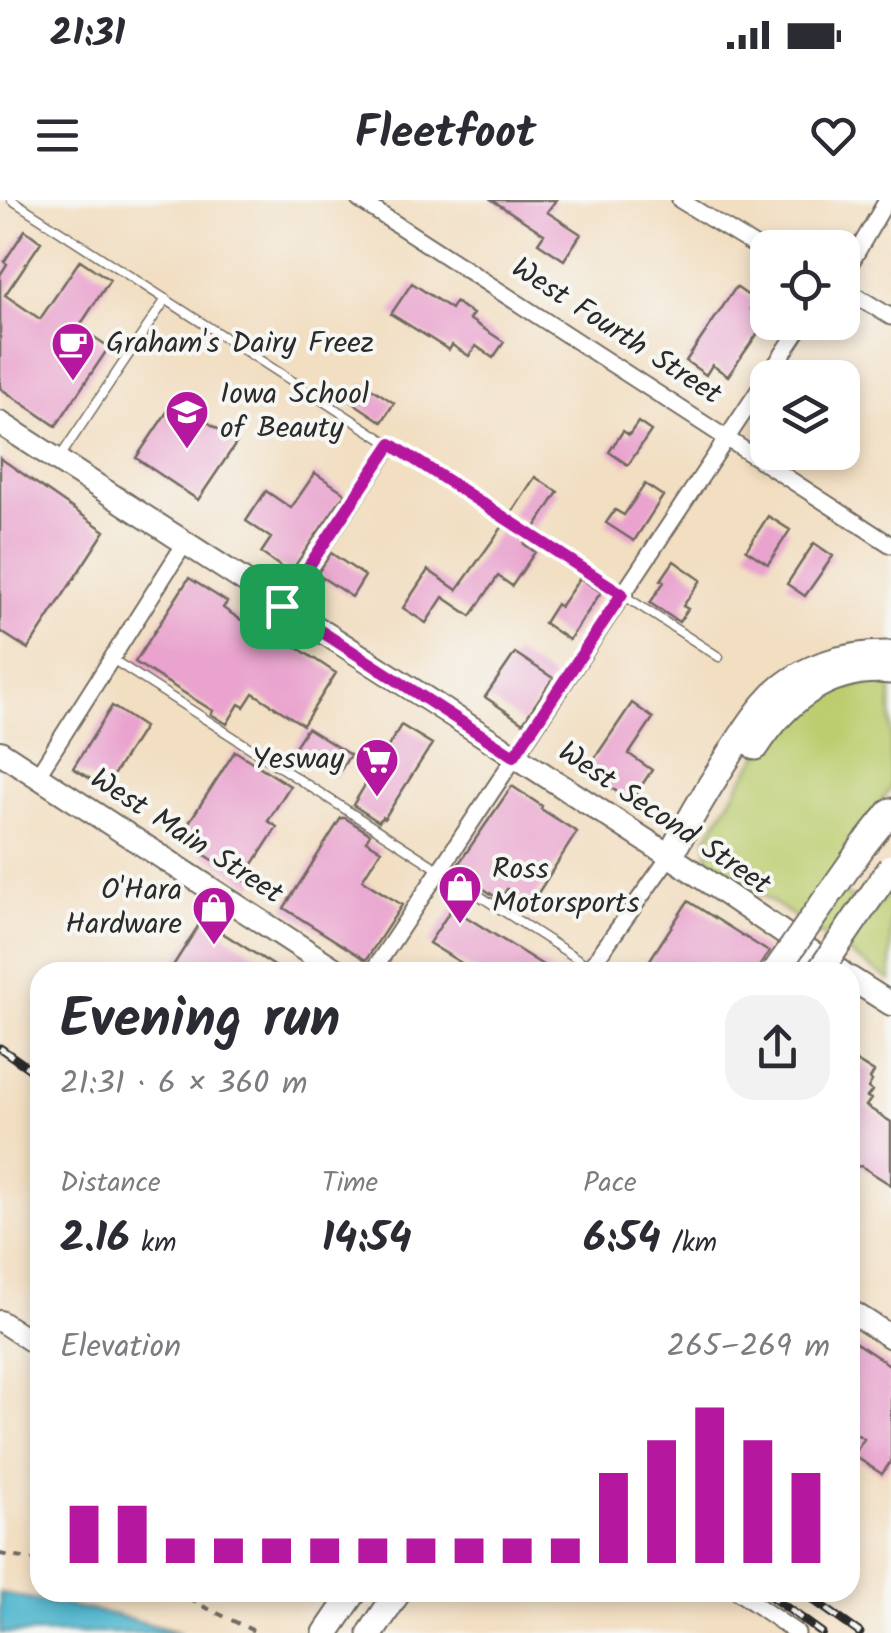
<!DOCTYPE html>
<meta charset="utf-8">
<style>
body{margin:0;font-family:Kalam,sans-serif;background:#f2f2f3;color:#2b2b33;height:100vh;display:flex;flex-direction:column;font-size:38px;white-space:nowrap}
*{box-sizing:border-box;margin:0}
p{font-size:32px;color:#7c7c81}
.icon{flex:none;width:55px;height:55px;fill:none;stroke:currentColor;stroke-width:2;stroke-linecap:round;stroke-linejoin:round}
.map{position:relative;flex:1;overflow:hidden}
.panel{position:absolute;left:30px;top:762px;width:830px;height:640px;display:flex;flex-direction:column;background:#fff;border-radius:30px;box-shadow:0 5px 15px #0003}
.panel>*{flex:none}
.tools{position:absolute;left:750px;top:30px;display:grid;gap:20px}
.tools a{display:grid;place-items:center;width:110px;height:110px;border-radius:20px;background:#fff;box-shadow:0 5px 15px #0003;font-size:50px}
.pin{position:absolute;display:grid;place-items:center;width:85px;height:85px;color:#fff;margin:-42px;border-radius:20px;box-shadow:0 5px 15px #0006}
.round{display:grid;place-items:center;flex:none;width:105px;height:105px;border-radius:30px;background:#f2f2f3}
.headline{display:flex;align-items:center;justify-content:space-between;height:170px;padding:0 30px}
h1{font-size:55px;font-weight:700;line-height:75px}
.figures{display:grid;grid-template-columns:repeat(3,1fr);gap:15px;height:170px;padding:10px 30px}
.figures div{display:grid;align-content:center}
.figures b{font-size:42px;font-weight:700}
.figures small{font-size:28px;font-weight:400}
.figures p{font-size:28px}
.chart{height:280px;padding:20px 30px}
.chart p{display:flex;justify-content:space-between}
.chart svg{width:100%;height:180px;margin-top:10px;stroke:#b5179e;stroke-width:6}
.status{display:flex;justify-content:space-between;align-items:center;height:70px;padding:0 50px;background:#fff;direction:ltr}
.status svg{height:28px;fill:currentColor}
header{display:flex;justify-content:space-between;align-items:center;height:130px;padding:0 30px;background:#fff;font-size:45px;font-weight:700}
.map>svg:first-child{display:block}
.green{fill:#bccd70;stroke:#747c4e;stroke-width:2.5}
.water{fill:#50b6ce;stroke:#3e707c;stroke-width:2.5}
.building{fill:#e9a3ce}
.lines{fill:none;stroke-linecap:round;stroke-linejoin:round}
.service-casing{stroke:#716a60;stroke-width:11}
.minor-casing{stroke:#716a60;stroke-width:19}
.tertiary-casing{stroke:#716a60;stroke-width:24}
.secondary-casing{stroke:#716a60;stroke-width:26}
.trunk-casing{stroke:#716a60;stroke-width:29}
.path{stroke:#716a60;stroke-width:4;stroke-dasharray:8 8;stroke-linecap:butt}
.service{stroke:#fff;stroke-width:8}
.minor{stroke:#fff;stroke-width:15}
.tertiary{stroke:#fff;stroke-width:20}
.secondary{stroke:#fff;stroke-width:22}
.trunk{stroke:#fff;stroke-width:25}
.rail-casing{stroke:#2b2b2b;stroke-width:9}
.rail{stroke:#f6f6f2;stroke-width:5;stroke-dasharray:15;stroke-linecap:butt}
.trunk-bridge-casing{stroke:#716a60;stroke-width:29;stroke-linecap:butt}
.trunk-bridge{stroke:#fff;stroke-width:25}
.route-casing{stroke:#fff;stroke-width:20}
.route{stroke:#b5179e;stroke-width:12}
.labels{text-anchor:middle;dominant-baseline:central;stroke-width:8;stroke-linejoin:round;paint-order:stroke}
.street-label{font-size:30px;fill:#2b2b2b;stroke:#f6f6f2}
.poi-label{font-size:30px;fill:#2b2b2b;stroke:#f6f6f2;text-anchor:start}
</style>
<div class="status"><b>21:31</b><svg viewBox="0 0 49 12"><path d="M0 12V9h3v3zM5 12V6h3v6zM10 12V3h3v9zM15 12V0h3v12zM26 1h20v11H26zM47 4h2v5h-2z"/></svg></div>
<header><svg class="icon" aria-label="menu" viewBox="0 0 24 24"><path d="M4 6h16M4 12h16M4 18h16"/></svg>Fleetfoot<svg class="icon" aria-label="heart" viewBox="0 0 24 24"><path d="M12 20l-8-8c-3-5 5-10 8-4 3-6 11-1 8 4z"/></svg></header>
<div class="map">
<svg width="891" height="1433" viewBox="0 0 891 1433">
<rect width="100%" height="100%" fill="#f6f6f2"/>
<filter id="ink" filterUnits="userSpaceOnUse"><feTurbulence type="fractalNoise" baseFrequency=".01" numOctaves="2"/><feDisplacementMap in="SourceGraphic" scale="20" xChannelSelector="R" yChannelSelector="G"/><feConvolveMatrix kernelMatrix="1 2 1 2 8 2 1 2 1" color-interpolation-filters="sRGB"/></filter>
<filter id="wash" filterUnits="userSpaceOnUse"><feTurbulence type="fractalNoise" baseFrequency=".0048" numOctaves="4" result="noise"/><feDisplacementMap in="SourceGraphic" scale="40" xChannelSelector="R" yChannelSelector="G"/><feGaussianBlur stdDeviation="2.25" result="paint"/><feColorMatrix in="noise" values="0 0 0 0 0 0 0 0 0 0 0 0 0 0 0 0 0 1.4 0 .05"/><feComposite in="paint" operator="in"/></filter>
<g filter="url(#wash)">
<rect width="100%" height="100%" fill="#f2dec1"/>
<!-- green -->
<path class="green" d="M881,481l10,2v104l-62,97 45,27 17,-23v93l-183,-122 -1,-22c28,-43 57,-102 99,-132 21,-15 51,-20 75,-24z"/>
<!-- water -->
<path class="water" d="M0,1393l116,22 65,18h-181z"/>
<g id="blocks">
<!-- building -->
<path class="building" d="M492,0h64l-9,12 34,22 -17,26 -26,-17 6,-9z
M25,30l16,12 -36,53 35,24 40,-59 30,20 -31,47 30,20 -53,79 -56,-38v-113l7,-11 -3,-2z
M412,83l39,26 4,-7 18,12 -4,5 35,23 -11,16 -17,-12 -7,10 -17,-11 -3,5 -58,-36z
M736,87l20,14 -6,8 17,11 -39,56 -16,-11 -6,10 -20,-14z
M364,183l30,20 -12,19 -30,-20z
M175,200l62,42 -39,58 -62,-42z
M638,222l13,9 -23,34 -19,-13 14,-21 6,4z
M0,258l105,73 -77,118 -28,-18z
M315,273l30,20 -55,80 -29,-20 10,-15 -25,-17 20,-30 25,17z
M535,277l23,15 -24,37 -23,-15z
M645,284l18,12 -29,45 -28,-18 9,-13 9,5z
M768,316l22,14 -22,34 -22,-14z
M503,326l23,15 -2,3 11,8 -23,34 -14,-10 -27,40 -28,-19 -17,26 -23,-15 25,-38 29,20z
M814,343l19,13 -28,40 -18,-12z
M331,353l34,23 -13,21 -35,-23z
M674,361l27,19 -18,26 5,3 -9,13 -29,-19 14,-21 -3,-2z
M189,378l38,24 -4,6 39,26 4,-7 70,46 -33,52 -50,-32 -9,14 -5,-3 -12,20 -16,-10 2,-3 -78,-49z
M580,378l21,14 -32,48 -25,-17 12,-19 4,3z
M515,453l38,25 -30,45 -38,-26z
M632,503l21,15 -24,36 23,16 -21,31 -45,-30z
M112,506l32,21 -39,61 -32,-20z
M401,525l31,19 -48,75 -2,-2 -3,5 -26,-17z
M307,528l43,27 -13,21 -43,-28z
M235,551l55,35 -22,35 9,6 -26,40 10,6 -8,13 -74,-48z
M512,586l30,20 -1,3 36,23 -46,72 -24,-15 -7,11 -45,-31z
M341,618h4l25,16 -4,7 15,9 -19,30 40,25 -36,55 -82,-52z
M688,701l81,51 -8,12 -2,8h-117z
M452,708l102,64h-78l-47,-29z
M202,720l82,52h-115z
M850,857l24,15 -4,7 2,2 -4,7 4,3 -5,6 4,2 -5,7 25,16v63l-30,-19 -11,2z
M850,1139l41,27v95l-9,13 -29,-19 11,-16 -14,-9z"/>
</g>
</g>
<g filter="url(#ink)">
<use href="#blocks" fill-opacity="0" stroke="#716a60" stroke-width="2.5"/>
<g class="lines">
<defs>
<path id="service" d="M12,0l707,457
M60,257l106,-158
M112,459l486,313"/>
<path id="minor" d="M359,0l532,345
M680,0l88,54
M842,73l7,-7 38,-66
M842,87l49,30
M282,406l109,-161
M37,576l148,-233
M372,772l432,-650
M587,772l83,-116
M799,772l12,-18
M738,1392l59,41"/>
<path id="tertiary" d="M0,1121l40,26"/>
<path id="secondary" d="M0,223l670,433 171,116
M0,552l339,220
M850,778l41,26
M850,1111l41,26"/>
<path id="trunk" d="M756,547c31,-48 75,-82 135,-76
M863,646l28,-35
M670,656c17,-32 35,-63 55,-94 12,-19 25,-41 40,-58 31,-37 80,-51 126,-50
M326,1433l28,-41
M371,1433l27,-41"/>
</defs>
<!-- service casing -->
<use href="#service" class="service-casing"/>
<!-- minor casing -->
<use href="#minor" class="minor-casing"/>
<!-- tertiary casing -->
<use href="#tertiary" class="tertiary-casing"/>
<!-- secondary casing -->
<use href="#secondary" class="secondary-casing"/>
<!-- trunk casing -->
<use href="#trunk" class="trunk-casing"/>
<!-- path -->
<path class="path" d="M0,1354l40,7
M174,1392l84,41"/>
<!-- service -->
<use href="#service" class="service"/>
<!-- minor -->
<use href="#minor" class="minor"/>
<!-- tertiary -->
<use href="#tertiary" class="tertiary"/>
<!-- secondary -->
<use href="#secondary" class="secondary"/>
<!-- trunk -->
<use href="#trunk" class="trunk"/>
<defs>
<path id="rail" d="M0,848l40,28
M765,1392l57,41
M802,1392l58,41"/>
</defs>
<!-- rail casing -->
<use href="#rail" class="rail-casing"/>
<!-- rail -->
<use href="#rail" class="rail"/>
<defs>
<path id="trunk-bridge" d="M775,772l88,-126
M819,772l72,-105"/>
</defs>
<!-- trunk-bridge casing -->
<use href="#trunk-bridge" class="trunk-bridge-casing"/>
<!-- trunk-bridge -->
<use href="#trunk-bridge" class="trunk-bridge"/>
</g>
</g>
<g class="lines" filter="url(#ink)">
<defs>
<path id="route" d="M391,244l231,150 -108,162 -232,-150z"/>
</defs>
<!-- route casing -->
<use href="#route" class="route-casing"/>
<!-- route -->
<use href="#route" class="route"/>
</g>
<!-- icons -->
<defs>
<symbol id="cafe-pin" viewBox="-11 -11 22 30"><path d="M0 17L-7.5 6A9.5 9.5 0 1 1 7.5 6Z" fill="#b5179e" stroke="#f6f6f2"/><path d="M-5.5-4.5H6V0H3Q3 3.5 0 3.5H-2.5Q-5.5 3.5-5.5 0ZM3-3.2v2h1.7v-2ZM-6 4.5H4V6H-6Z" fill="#fff"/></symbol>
<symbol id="school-pin" viewBox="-11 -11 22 30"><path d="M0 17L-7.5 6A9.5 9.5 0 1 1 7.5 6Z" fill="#b5179e" stroke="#f6f6f2"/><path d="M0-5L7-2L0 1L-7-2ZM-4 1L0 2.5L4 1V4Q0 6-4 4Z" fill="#fff"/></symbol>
<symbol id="supermarket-pin" viewBox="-11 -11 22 30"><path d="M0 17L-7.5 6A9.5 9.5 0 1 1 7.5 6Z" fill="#b5179e" stroke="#f6f6f2"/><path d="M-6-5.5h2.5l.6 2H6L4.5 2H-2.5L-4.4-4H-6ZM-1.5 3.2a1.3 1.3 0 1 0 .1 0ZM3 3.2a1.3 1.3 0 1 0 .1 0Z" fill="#fff"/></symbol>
<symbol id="shop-pin" viewBox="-11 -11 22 30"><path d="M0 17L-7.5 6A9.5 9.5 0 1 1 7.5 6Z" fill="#b5179e" stroke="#f6f6f2"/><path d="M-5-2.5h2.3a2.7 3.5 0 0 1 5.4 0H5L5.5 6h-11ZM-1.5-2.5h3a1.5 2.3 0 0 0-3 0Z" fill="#fff"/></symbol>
</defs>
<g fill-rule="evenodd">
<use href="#cafe-pin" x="48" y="119" width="50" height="68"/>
<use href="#school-pin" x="162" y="187" width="50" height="68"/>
<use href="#supermarket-pin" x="352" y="535" width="50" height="68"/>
<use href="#shop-pin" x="435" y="662" width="50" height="68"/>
<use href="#shop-pin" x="189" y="683" width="50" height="68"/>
</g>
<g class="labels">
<!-- street labels -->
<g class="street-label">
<text transform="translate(616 132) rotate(33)">West Fourth Street</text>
<text transform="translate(664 619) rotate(34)">West Second Street</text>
<text transform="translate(186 637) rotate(33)">West Main Street</text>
</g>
<!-- poi labels -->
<g class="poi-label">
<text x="106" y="144">Graham's Dairy Freez</text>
<text x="220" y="195">Iowa School<tspan x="220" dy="34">of Beauty</tspan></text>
<text x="344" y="560" text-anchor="end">Yesway</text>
<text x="492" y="670">Ross<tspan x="492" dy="34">Motorsports</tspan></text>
<text x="182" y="691" text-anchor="end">O'Hara<tspan x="182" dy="34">Hardware</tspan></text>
</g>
</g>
</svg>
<div class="tools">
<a><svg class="icon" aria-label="locate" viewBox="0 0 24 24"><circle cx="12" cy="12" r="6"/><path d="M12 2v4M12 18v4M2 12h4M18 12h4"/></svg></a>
<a><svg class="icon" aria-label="layers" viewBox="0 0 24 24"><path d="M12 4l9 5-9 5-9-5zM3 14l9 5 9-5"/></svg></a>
</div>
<div class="pin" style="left:282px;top:406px;background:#1e9e55"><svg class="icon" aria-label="arrive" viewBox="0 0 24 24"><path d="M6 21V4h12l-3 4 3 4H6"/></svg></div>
<section class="panel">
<div class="headline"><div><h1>Evening run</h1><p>21:31 · 6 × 360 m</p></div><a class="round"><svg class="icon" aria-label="share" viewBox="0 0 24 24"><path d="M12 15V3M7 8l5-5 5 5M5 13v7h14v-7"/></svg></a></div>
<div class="figures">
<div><p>Distance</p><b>2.16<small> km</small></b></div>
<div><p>Time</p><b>14:54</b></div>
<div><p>Pace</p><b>6:54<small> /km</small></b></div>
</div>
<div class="chart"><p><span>Elevation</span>265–269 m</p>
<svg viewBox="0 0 160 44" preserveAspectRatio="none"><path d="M5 44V30M15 44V30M25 44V38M35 44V38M45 44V38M55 44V38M65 44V38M75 44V38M85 44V38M95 44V38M105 44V38M115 44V22M125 44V14M135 44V6M145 44V14M155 44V22"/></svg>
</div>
</section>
</div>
